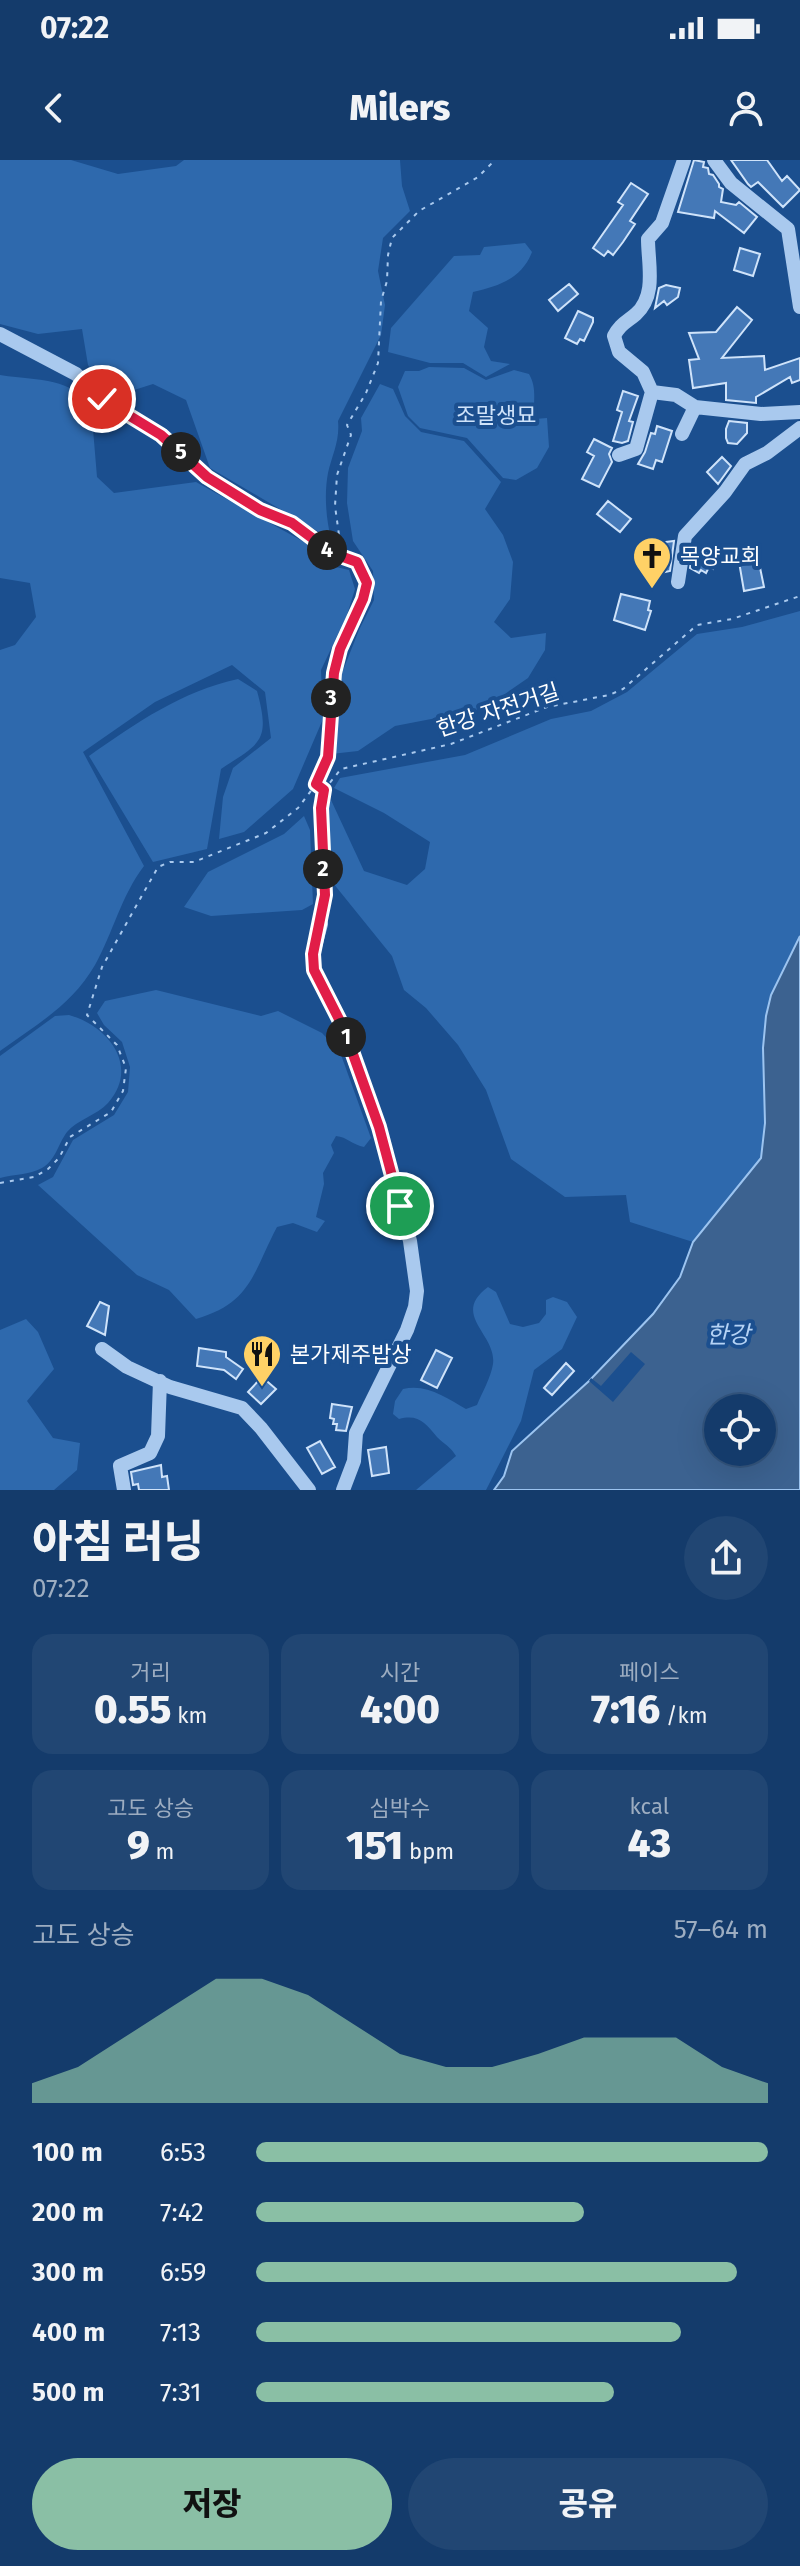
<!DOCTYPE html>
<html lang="ko">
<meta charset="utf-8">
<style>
body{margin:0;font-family:"Fira Sans","Noto Sans KR",sans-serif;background:#214673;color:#f1f3f6;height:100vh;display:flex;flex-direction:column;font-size:30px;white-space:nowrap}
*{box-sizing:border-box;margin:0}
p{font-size:26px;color:#9dadc1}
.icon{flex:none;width:44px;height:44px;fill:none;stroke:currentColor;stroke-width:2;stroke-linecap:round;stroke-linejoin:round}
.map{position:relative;height:1330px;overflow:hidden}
.sheet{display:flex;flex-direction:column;background:#143b6b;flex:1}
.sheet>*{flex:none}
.fabs{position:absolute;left:704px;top:1234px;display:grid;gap:16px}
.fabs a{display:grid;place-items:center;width:72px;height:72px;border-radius:50%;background:#143b6b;box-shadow:0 8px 32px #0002,0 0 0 2px #33557e;font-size:40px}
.pin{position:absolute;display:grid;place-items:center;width:68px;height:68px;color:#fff;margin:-34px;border:4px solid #fff;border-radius:50%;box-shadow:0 2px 8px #0007}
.km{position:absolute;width:40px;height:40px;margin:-20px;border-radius:50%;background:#222;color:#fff;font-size:22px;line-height:40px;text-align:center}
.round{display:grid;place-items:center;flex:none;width:84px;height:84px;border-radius:42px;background:#214673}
.head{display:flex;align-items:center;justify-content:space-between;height:136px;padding:0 32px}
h1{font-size:44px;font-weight:800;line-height:60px}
.figures{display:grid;grid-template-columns:repeat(3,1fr);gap:12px;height:136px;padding:8px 32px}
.figures div{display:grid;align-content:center;border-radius:20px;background:#214673;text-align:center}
.figures b{font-size:40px;font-weight:800}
.figures small{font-size:22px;font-weight:400}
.figures p{font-size:22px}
.chart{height:224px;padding:16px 32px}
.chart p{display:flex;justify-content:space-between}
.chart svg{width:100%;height:144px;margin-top:8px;fill:#8abfa5;opacity:.7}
.primary-button{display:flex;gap:16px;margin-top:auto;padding:16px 32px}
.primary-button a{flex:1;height:92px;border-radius:48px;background:#8abfa5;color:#111;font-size:32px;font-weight:800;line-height:92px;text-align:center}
.primary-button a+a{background:#214673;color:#f1f3f6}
ul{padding:0 32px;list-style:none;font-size:26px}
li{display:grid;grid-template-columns:128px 96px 1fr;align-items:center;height:60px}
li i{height:20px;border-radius:10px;background:#8abfa5}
.status{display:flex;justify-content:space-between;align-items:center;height:56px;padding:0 40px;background:#143b6b;direction:ltr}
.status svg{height:22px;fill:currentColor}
header{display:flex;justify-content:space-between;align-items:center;height:104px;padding:0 32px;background:#143b6b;font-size:36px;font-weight:800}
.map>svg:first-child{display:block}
.green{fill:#2e69ad}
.water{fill:#3c6290;stroke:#9cc4f0;stroke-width:2;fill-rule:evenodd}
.pier{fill:#1b4f8f}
.building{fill:#4478b7;stroke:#cfe3fa;stroke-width:2}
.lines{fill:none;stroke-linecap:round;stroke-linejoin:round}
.path{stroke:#a9c9ee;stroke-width:2;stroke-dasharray:4 6;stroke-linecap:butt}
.minor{stroke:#a9c9ee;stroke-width:14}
.route-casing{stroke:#fff;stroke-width:16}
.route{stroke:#e11d48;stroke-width:10}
.labels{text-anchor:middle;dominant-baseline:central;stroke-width:8;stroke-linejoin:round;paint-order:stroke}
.park-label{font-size:22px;fill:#cfe3fa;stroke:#1b4f8f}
.poi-label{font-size:22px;fill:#fff;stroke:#1b4f8f;text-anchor:start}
.street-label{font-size:22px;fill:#fff;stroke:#1b4f8f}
.water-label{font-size:24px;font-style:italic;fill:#b5d3f5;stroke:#1b4f8f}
</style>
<div class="status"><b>07:22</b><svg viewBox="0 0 49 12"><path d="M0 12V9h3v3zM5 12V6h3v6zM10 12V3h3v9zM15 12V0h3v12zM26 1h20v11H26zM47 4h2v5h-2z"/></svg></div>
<header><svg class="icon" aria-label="back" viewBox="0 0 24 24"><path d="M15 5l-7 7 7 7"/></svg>Milers<svg class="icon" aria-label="person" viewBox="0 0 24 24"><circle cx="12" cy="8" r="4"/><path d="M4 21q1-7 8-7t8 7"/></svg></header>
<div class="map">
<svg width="800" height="1330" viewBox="0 0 800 1330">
<rect width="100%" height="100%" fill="#1b4f8f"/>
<!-- green -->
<path class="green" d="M0,0h71l47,14 58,-8 8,-6h216l2,26 8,25 -27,27 -5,33 7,34 -4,30 -43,86c2,20 -6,34 -10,52 -4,21 -2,45 3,66l-121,-71 -24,-68 -33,-16 -22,7 -25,-3 -18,-23 -6,-36 -44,5 -38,-10z
M525,83l7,9c-10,26 -32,34 -59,40l-4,19 19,17 -4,19 7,14 19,3 -24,13 -23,-14h-33l-42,-11 3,-24 63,-72 26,-1 4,-8z
M429,207l35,1 22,12 28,-10 15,4c9,16 3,27 6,45l12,-1 2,29 -12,21 -21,12 -13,-2 -36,-40 -47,-10 -12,-12 -10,-29 7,-16h14z
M0,215c45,7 65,0 99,36l-6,18 4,48 17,16 82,-11 110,61 30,24 13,3 6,19 -8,26 -26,55 2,49 -30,70 -49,43 -25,7 4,-42 10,-29 38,-30 -6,-46 -33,-27 -77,37 -72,50 61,114c-23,30 -31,67 -49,99 -24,41 -58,59 -95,86v-401l15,-5 21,-28 -6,-34 -30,-5z
M380,224l13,5 12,27 16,16 43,9 37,41 -16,27 18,26 10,27 -3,37 -16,23 17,16 35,-5 -1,17 -17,28 -45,31 -88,17 -37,25 -27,3 8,-36 1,-40 19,-48 15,-30 -1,-29 -20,-30 -6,-38 1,-35 14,-37 -1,-13z
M800,451v325l-29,59 -8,53 2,75 -4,35 -68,84 -63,-20 -4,-27 -61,2 -54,-38 -25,-69 -28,-45 -32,-37 -22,-18 -12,-34 -59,-73 -8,-75 6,-8 33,71 43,14 18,-16 5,-27 -46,-29 -50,-25 6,-10 125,-23 86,-36 40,-8 36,-19 70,-58 45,-7z
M238,519l19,12c14,51 3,52 -36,78l-14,80 -54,13 -64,-106c47,-33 93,-65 149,-77z
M304,656l6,14 3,74 -11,6 -91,6 -27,-9 24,-35 76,-38z
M156,830l105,26 17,-5 44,22 18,19 31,86 -7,9c-11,-2 -17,-10 -28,-11l-5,9 3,8 -11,20 1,11 -8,33 9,4 -8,11 -24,-9 -16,4c-24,45 -25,76 -81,92l-27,-29 -32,-15 -99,-90 15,-8 20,-37 41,-25 14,-23 2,-25 -8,-25 -18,-17 -7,-12 8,-12z
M69,855c40,11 71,52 39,88 -11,12 -31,17 -41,29 -9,12 -11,28 -25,36 -13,7 -28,6 -42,10v-122l55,-40z
M488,1127l8,5 14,32 13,3 16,-4 7,-9v-14l7,-3 14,5 10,15 -15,32 -28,21 -13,51 -35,69h-70l40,-34c-5,-9 -12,-12 -19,-19 -12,-14 -18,-23 -38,-18l-6,-5 2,-13 8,-12c23,-6 44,9 63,20l11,-4c5,-12 14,-28 16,-41 4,-30 -43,-49 -5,-77z
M26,1159l12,13 16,37 -27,32 26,37 27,5 -3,27 -23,20h-54v-160z"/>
<!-- water -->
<path class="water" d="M800,776v554h-306l10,-14 8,-25 77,-70 64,-67 27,-37 13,-35 68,-84 4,-35 -2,-75 3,-32 5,-21zM718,1248h44v44h-44z"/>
<!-- pier -->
<path class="pier" d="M631,1192l14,12 -32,38 -24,-21 2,-3 10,8z"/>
<!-- building -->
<path class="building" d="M694,0l10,2 -1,5 5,1 1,6 4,1 6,9v3l4,2 -2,13 15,3 3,-3 18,15 -13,16 -29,-22 -1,7 -36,-6z
M731,0h36l15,21 5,-5 13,14 -17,17 -25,-25 -7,5 -3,-3z
M631,23l17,11 -18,27 5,3 -12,18 -10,13 -5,-4 -4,5 -11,-8 30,-43 -5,-3z
M740,88l20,6 -7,22 -19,-6z
M569,124l9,10 -20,17 -9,-11z
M666,125l14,3 -2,9 -11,8 -3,-4 -9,7 4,-20z
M737,147l15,13 -30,38 42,-2 1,14 35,-12v22l-8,3 -2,-6 -34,20v6l-30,-3v-17l-33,5 -4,-28 10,-1 -10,-26 27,-1z
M578,151l15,7v4l-9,19 -4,-2 -3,5 -12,-6z
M623,231l15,5 -9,25 4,1 -5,19 -6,2 -9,-2 9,-29 -5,-2z
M729,261l18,2v10l-10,11 -9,-1 -2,-5v-9z
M657,266l15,5 -10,31 -6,-2 -3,9 -15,-5 7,-12 6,-19 4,1z
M594,279l18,9 -3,6 3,8 -13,25 -17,-8 12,-23 -7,-4z
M722,297l9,9 -13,18 -11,-12z
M608,341l23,18 -11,13 -23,-18z
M674,381l-4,30 -14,3 -4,-18 7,-2 -2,-11z
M700,390l18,10 -5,9 -4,-2 -3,6 -5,-3 -2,3 -9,-5 2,-13 1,-2 4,2z
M757,393l7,34 -20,4 -6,-35z
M621,434l29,7 -2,9 3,1 -6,19 -31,-10z
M100,1142l9,4 -4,29 -18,-9z
M199,1188l27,4v5l17,12 -7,10 -12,-9 -27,-4z
M436,1190l16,8 -15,30 -16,-8z
M566,1203l8,8 -22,24 -8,-7z
M262,1217l14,12 -15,15 -13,-12z
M332,1244l20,3 -6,24 -10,-1 1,-6h-4l1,-5 -4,-1z
M320,1281l15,26 -13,7 -15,-26z
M386,1287l3,26 -17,3 -4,-26z
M161,1305l1,12 5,-1 2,14h-30l-1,-6 -5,1 -2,-13z"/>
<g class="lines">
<!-- path -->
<path class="path" d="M206,316l54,34 32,13 40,30 24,8
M323,750l2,-15 -4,-87 3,-18 17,-21 110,-25 96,-37 62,-12 14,-6 74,-64 35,-6 68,-23
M0,1023l34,-6 14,-8 11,-11 11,-21 41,-25 12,-21 3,-23 -9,-23 -30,-30 15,-48 56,-100 12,-5h24l72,-29 32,-25 18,-24 12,-27 6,-84 6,-24 23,-50 4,-16 -10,-21 -13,-12 -5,-15 -4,-29 2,-31 14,-40 -4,-10 19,-32 12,-30 3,-62 6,-20 1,-26 4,-17 27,-27 59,-34 17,-17"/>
<!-- minor -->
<path class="minor" d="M684,0l-22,63 -14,16c0,25 9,56 -12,75 -9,8 -16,10 -22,22l5,16 24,20 9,20 24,3 19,12 66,7 39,-2
M714,0l17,23 57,46 12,78
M0,174l76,40 26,25 59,36 35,31
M682,274l13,-27
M619,295l17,-6 16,-57
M678,422l7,-46 40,-44 20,-28 22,-11 33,-25
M321,764l-8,30 1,16 26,50 39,107 31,114 7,50 -2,16 -8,23 -51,103 -2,28 -11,29
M102,1189l25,18 43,20 72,21 19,20 48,62
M124,1330l-4,-24 30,-13 8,-17 2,-55"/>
</g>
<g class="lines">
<defs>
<path id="route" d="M102,239l59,36 46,42 53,33 32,13 40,30 25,9 10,21 -4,16 -23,50 -6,24 -6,84 -12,27 8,6 -3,18 4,87 -12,59 1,16 30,59 35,98 21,79"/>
</defs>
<!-- route casing -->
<use href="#route" class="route-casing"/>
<!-- route -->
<use href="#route" class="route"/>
</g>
<!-- icons -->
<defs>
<symbol id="church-pin" viewBox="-11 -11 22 30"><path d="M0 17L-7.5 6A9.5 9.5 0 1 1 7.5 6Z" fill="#ffd166" stroke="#1b4f8f"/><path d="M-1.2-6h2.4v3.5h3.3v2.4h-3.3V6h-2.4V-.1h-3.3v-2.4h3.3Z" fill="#111"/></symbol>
<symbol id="restaurant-pin" viewBox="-11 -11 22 30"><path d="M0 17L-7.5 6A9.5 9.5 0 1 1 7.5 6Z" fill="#ffd166" stroke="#1b4f8f"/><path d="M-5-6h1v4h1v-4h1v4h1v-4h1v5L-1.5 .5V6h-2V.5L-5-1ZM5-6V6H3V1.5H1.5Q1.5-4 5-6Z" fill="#111"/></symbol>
</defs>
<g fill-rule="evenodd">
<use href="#church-pin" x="630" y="374" width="44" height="60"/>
<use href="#restaurant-pin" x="240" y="1172" width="44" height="60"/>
</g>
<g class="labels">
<!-- park labels -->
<g class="park-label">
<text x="496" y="255">조말생묘</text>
</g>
<!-- poi labels -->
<g class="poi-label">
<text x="680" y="396">목양교회</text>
<text x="290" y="1194">본가제주밥상</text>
</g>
<!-- street labels -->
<g class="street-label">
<text transform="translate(498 550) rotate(-18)">한강 자전거길</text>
</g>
<!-- water labels -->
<g class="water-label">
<text x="728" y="1175">한강</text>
</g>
</g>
</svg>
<div class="fabs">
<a><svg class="icon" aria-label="locate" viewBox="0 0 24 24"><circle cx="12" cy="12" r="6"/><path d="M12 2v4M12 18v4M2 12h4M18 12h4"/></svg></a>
</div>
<div class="pin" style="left:400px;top:1046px;background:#1e9e55"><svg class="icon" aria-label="arrive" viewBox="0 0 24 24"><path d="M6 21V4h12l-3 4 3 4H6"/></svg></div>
<div class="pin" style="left:102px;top:239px;background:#d93025"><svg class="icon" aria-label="check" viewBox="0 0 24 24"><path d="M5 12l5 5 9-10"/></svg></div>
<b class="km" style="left:346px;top:877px">1</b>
<b class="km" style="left:323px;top:709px">2</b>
<b class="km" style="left:331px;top:538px">3</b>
<b class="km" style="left:327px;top:390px">4</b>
<b class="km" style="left:181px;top:292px">5</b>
</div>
<section class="sheet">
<div class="head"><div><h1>아침 러닝</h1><p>07:22</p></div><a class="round"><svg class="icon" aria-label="share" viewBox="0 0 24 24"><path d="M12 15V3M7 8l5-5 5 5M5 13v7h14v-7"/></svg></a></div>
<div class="figures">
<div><p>거리</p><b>0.55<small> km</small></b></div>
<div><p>시간</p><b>4:00</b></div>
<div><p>페이스</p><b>7:16<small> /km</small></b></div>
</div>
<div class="figures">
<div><p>고도 상승</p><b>9<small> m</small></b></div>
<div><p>심박수</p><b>151<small> bpm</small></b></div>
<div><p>kcal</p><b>43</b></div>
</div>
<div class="chart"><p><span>고도 상승</span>57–64 m</p>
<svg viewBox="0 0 160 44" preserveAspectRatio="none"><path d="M0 44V38L10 33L20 24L30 15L40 6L50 6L60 11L70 20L80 29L90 33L100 33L110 29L120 24L130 24L140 24L150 33L160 38V44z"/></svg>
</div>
<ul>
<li><b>100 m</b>6:53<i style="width:100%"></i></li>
<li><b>200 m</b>7:42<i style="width:64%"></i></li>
<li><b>300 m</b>6:59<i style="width:94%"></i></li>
<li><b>400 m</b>7:13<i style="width:83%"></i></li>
<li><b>500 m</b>7:31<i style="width:70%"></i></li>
</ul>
<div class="primary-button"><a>저장</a><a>공유</a></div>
</section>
